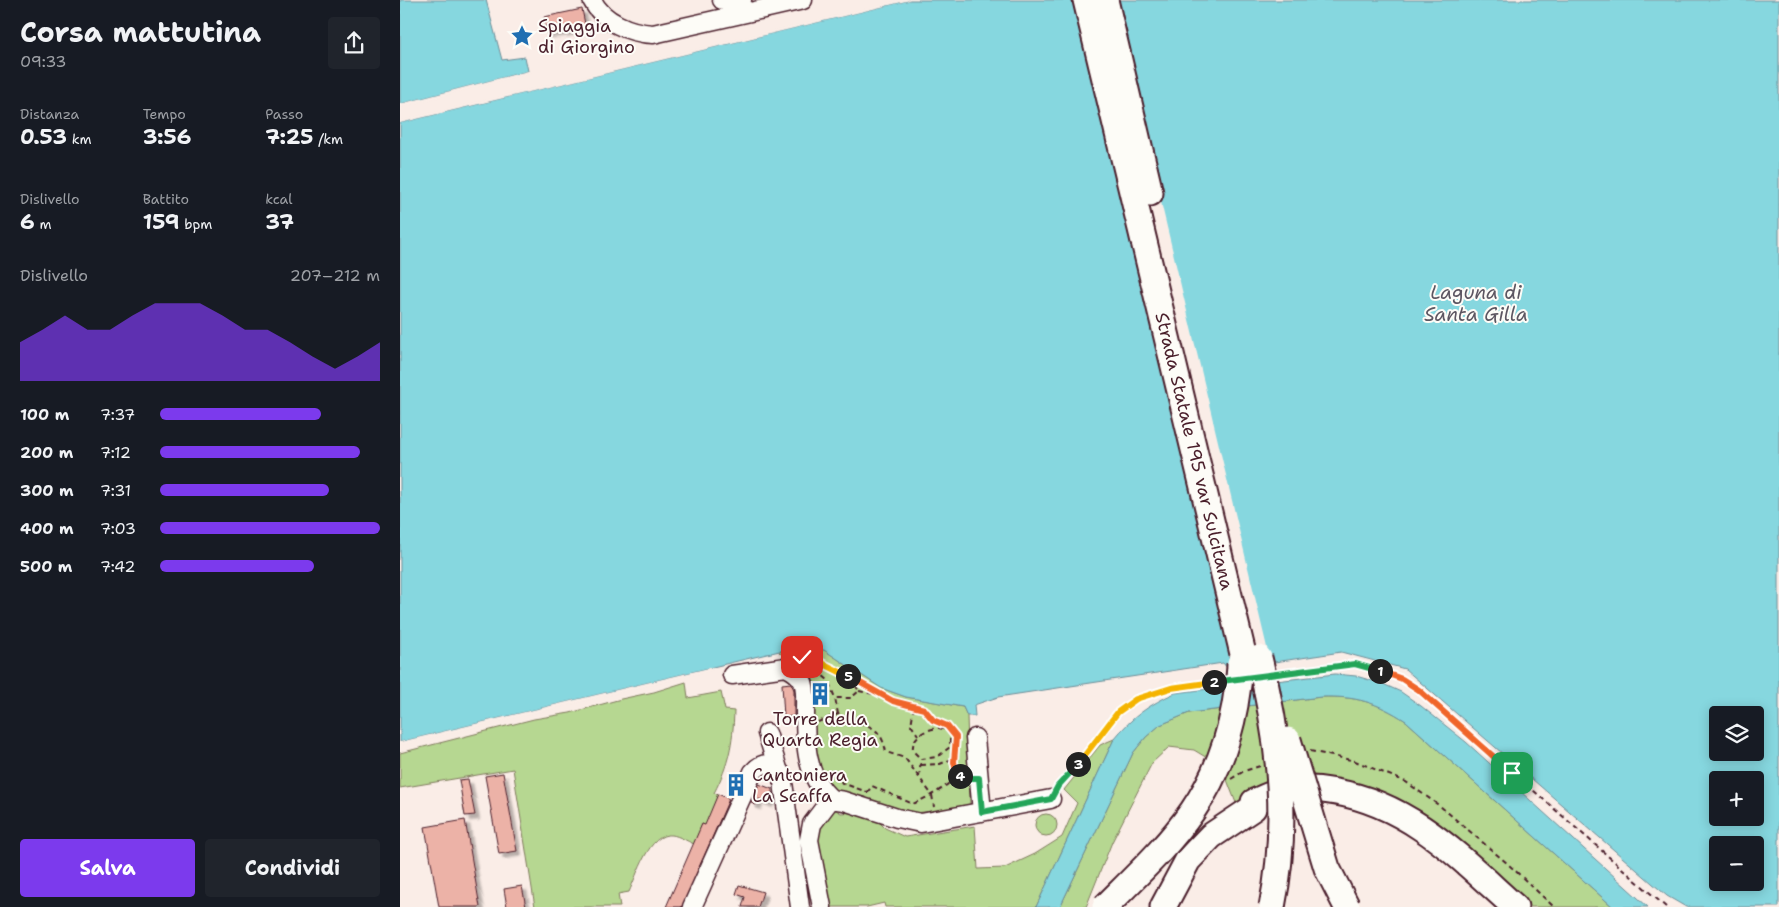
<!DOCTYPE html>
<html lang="it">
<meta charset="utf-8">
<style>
body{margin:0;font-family:"Shantell Sans",sans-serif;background:#20242c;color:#f1f3f6;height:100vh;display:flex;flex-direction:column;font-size:19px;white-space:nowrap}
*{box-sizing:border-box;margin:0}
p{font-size:16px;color:#9ea1a6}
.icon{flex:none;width:28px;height:28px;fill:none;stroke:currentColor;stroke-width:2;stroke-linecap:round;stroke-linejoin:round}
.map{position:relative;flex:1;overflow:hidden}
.sheet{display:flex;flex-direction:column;background:#171b24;width:400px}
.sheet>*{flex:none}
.tools{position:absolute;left:1309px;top:706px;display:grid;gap:10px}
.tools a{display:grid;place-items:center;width:55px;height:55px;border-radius:5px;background:#171b24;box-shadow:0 2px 12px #0003;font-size:25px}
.pin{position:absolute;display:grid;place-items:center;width:42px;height:42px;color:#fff;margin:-21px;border-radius:10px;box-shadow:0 2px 8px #0006}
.km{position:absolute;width:25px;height:25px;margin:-12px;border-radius:50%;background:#222;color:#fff;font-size:14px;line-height:25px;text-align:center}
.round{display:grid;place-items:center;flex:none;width:52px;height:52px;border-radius:5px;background:#20242c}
.overview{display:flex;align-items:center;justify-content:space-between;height:85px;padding:0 20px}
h1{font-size:28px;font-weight:700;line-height:38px}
.metrics{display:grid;grid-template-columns:repeat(3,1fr);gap:8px;height:85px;padding:5px 20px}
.metrics div{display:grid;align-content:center}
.metrics b{font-size:21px;font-weight:700}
.metrics small{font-size:14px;font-weight:400}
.metrics p{font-size:14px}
.chart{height:140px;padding:10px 20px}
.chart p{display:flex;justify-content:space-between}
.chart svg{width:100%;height:90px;margin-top:5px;fill:#7c3aed;opacity:.7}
.primary-button{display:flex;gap:10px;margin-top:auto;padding:10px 20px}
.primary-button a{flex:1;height:58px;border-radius:5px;background:#7c3aed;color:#fff;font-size:20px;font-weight:700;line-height:58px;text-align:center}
.primary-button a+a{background:#20242c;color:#f1f3f6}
ul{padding:0 20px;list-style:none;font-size:16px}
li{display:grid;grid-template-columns:80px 60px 1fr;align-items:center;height:38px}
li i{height:12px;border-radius:6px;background:#7c3aed}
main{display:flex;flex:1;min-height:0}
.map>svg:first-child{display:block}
.green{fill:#b6d791;stroke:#807b5e}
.water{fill:#86d7df;stroke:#6e8d97;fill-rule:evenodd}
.pier{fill:#faede7}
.building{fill:#ecb2a7;stroke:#4a1f2b;filter:url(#shadow)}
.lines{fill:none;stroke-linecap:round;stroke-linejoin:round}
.minor-casing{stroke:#4a1f2b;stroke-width:21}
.highway-casing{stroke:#4a1f2b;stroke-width:29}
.path{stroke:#4a1f2b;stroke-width:2;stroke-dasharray:5 4;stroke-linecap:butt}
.minor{stroke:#fdfcf7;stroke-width:18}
.highway{stroke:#fdfcf7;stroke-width:25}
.highway-bridge-casing{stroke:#4a1f2b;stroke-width:29;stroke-linecap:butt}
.highway-bridge{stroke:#fdfcf7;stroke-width:25}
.split-1-casing{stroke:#fff;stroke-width:10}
.split-2-casing{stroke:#fff;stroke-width:10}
.split-3-casing{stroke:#fff;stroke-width:10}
.split-4-casing{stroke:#fff;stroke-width:10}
.split-5-casing{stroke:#fff;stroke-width:10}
.split-6-casing{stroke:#fff;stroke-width:10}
.split-1{stroke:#f0652b;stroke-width:6}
.split-2{stroke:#22a559;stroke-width:6}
.split-3{stroke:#f5b400;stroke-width:6}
.split-4{stroke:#22a559;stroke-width:6}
.split-5{stroke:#f0652b;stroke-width:6}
.split-6{stroke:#f5b400;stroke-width:6}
.labels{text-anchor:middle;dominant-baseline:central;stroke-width:4;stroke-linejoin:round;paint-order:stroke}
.poi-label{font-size:18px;fill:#4a1f2b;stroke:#fdfcf7;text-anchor:start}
.street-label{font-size:18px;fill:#4a1f2b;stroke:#fdfcf7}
.water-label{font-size:19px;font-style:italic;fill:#5c5661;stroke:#fdfcf7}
</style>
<main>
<section class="sheet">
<div class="overview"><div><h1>Corsa mattutina</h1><p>09:33</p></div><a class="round"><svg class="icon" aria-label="share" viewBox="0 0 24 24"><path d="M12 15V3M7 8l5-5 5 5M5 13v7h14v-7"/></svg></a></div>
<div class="metrics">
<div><p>Distanza</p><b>0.53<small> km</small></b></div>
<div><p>Tempo</p><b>3:56</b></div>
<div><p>Passo</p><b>7:25<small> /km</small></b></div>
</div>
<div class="metrics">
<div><p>Dislivello</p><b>6<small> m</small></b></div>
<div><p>Battito</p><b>159<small> bpm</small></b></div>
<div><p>kcal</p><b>37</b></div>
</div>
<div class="chart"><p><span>Dislivello</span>207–212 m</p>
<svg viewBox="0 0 160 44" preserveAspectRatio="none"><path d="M0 44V25L10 19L20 12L30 19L40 19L50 12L60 6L70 6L80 6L90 12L100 19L110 19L120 25L130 32L140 38L150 32L160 25V44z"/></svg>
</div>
<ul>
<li><b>100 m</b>7:37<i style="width:73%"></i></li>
<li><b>200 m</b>7:12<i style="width:91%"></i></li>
<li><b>300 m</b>7:31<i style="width:77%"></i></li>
<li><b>400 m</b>7:03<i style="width:100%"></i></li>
<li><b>500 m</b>7:42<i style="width:70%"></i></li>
</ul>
<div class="primary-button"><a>Salva</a><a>Condividi</a></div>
</section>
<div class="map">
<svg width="1379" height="907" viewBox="0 0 1379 907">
<defs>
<filter id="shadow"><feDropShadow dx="4.5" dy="4.5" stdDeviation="1" flood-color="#0004"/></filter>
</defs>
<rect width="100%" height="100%" fill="#faede7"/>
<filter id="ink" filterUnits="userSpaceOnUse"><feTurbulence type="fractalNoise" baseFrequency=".02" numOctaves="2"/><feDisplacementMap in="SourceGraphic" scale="10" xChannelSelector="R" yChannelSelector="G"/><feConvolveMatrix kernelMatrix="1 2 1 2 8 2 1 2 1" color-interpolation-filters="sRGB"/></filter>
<g filter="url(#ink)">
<!-- green -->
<path class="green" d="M392,648l32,2 57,38 25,9 57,10 4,9 3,90 -62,8 -44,-17 -30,-8 -20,-23 -24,-104 -11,-10z
M286,682l2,16 33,-6 4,18 9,1c-1,32 -5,53 -20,82l4,1 -6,17 11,4 -7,15 -14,-6 -8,20c-7,-3 -15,-8 -22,-9 -23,-3 -35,40 -43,57l-11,2 2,13h-85l-22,-138 -113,19v-35l134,-34 36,-6 51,-14 33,-7z
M921,697c34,-1 56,5 85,24l207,186h-87l-93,-83 -146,-42 -51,21 -14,-36 -28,-17 -25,-3 -17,16 -40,79 -26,65h-26l73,-154 13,-16 14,-12 29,-12z
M714,739l-78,168h-151l-1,-4 -17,4h-40l-13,-75 20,-23 7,4 16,-1 14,2 14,14 20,9 70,-11 3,43 27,-1 30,-14 27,-17 15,-34 -13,-13 36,-45z
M635 825a11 11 0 1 1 22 0a11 11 0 1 1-22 0Z"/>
<!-- water -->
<path class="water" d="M0,0h86l16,60 23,-3 3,14 -128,33z
M510,0h869v907h-93l-19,-11 -262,-227 -64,-17 -113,17 -5,-6 -225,34 -24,8 1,11h-8l-4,-9 -57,-10 -25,-9 -57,-38 -32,-2 -392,94v-619zM1318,715h37v37h-37zM1318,780h37v38h-37zM1318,845h37v37h-37z
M935,674l21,2 27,8 18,8 20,14 45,36 182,165h-35l-207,-186c-29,-19 -51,-25 -85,-24l-132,16 -29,12 -14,12 -13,16 -73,154h-24l78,-168c18,-22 36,-35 61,-46z"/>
<!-- pier -->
<path class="pier" d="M502,0h8l-510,123v-2z
M679,0h34l156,656 -39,9v-30z
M128,71l3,1 -131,35v-3z
M313,667l-1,3 -312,75v-3z"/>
<!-- building -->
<path class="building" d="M182,9l4,20 -39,4 -3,-16z
M391,683l3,7v26l-10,1 -2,-33z
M103,773l14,78 -18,3 -14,-78z
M68,779l7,36 -10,1 -6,-36z
M359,784l13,5v5l-4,9 -9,-4 -3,6 -5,-2z
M318,794l11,5 -47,108h-16l36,-83 3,1z
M65,820l15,87h-41l-14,-80z
M339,885l24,7 -5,15h-16l3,-10 -9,-3z
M122,886l4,21h-19l-3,-18z"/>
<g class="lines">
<defs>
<path id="minor" d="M192,0c11,22 38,33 61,34l150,-34
M322,0l9,3 11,-3
M332,675l54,-8c6,3 14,8 17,15 3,7 2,20 2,27 0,33 0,67 26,90l-19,25 -3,16 13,67
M367,733l11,36
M575,738l7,74
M431,799l13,2 53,17 24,5 130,-24
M292,907l61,-135c10,-11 20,-11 29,3l18,132"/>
<g id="highway">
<path id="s1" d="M686,0l159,662"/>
<path d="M705,0l45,193"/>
<path d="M763,907l25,-47 23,-24 42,-28 1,-6c9,-4 19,-9 29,-11 17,-4 36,-2 53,1 75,13 124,66 179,115"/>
</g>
</defs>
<!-- minor casing -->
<use href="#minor" class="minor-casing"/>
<!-- highway casing -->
<use href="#highway" class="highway-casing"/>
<!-- path -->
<path class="path" d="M398,658l16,1 79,42 31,8 9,11 14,6 9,11 -2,25 3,13
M881,674l74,-10 47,15 17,11 247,217
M415,676l7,-1 6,5 7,18
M459,691l24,5
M514,707l-3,18 7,10
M438,714l-3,-16h16l8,-7 -8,-13
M418,722l20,-8c23,13 42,6 48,38l19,6 27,37 2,12
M539,728l8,2 3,4v13l-13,10 -16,2 -8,-8c-2,-15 13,-22 26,-23z
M910,751l45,10 51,21 34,24 68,58 46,43
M521,765l19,-1 15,-6
M427,773h8l7,10 25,9
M519,777l2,-18
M831,779l13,-8 16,-5
M658,786l60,-74 19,-13 34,-11 51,-7
M467,793l5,-7 41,18c15,-7 34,-16 44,-29l8,2"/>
<!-- minor -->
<use href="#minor" class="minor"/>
<!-- highway -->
<use href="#highway" class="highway"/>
<defs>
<path id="highway-bridge" d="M859,658c21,81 30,167 13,249
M888,740l39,128 20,39
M705,907c65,-65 113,-107 130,-202 2,-15 5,-28 5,-42"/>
</defs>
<!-- highway-bridge casing -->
<use href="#highway-bridge" class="highway-bridge-casing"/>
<!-- highway-bridge -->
<use href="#highway-bridge" class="highway-bridge"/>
</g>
</g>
<g class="lines" filter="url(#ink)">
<defs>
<path id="split-1" d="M980,671l22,8 17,11 93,83"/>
<path id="split-2" d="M814,682l141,-18 25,7"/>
<path id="split-3" d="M678,764l40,-52 18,-13 35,-11 43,-6"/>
<path id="split-4" d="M560,776l10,2h9l3,34 69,-13 7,-13 20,-22"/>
<path id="split-5" d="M448,676l45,25 31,8 9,11 14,6 9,11 -2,25 3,13 3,1"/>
<path id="split-6" d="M402,657l12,2 34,17"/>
</defs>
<!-- split-1 casing -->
<use href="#split-1" class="split-1-casing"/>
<!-- split-2 casing -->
<use href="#split-2" class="split-2-casing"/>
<!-- split-3 casing -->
<use href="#split-3" class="split-3-casing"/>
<!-- split-4 casing -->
<use href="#split-4" class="split-4-casing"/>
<!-- split-5 casing -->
<use href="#split-5" class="split-5-casing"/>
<!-- split-6 casing -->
<use href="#split-6" class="split-6-casing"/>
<!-- split-1 -->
<use href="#split-1" class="split-1"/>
<!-- split-2 -->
<use href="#split-2" class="split-2"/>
<!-- split-3 -->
<use href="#split-3" class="split-3"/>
<!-- split-4 -->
<use href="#split-4" class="split-4"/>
<!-- split-5 -->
<use href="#split-5" class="split-5"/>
<!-- split-6 -->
<use href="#split-6" class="split-6"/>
</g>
<!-- icons -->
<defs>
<symbol id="sight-bare" viewBox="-9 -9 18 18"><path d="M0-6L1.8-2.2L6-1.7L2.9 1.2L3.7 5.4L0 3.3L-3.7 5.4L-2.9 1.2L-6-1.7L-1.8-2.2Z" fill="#1f6fb2" stroke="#fdfcf7" stroke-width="2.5" paint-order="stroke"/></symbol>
<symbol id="building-bare" viewBox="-9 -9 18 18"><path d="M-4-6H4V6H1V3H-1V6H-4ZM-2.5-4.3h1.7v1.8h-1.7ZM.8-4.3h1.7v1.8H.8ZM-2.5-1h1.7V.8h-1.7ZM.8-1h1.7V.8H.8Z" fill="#1f6fb2" stroke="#fdfcf7" stroke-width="2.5" paint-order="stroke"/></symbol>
</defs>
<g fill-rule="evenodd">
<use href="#sight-bare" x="106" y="20" width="32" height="32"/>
<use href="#building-bare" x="404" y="678" width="32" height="32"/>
<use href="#building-bare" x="320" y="769" width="32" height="32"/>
</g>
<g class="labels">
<!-- poi labels -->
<g class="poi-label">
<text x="138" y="26">Spiaggia<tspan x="138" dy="21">di Giorgino</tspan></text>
<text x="420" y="719" text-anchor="middle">Torre della<tspan x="420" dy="21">Quarta Regia</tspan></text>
<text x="352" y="775">Cantoniera<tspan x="352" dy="21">La Scaffa</tspan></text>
</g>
<!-- street labels -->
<g class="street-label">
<text stroke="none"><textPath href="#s1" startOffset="464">Strada Statale 195 var Sulcitana</textPath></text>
</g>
<!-- water labels -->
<g class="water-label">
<text x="1076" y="292">Laguna di<tspan x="1076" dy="22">Santa Gilla</tspan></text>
</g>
</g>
</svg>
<div class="tools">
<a><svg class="icon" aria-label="layers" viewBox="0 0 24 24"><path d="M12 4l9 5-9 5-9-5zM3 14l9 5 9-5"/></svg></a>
<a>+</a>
<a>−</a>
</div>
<div class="pin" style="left:1112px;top:773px;background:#1e9e55"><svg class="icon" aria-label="arrive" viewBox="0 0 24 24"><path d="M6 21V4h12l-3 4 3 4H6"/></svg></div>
<div class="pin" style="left:402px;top:657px;background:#d93025"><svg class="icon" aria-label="check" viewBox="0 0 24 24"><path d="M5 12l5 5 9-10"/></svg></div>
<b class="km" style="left:980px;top:671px">1</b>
<b class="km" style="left:814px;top:682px">2</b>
<b class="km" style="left:678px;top:764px">3</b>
<b class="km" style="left:560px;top:776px">4</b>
<b class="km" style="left:448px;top:676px">5</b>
</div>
</main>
